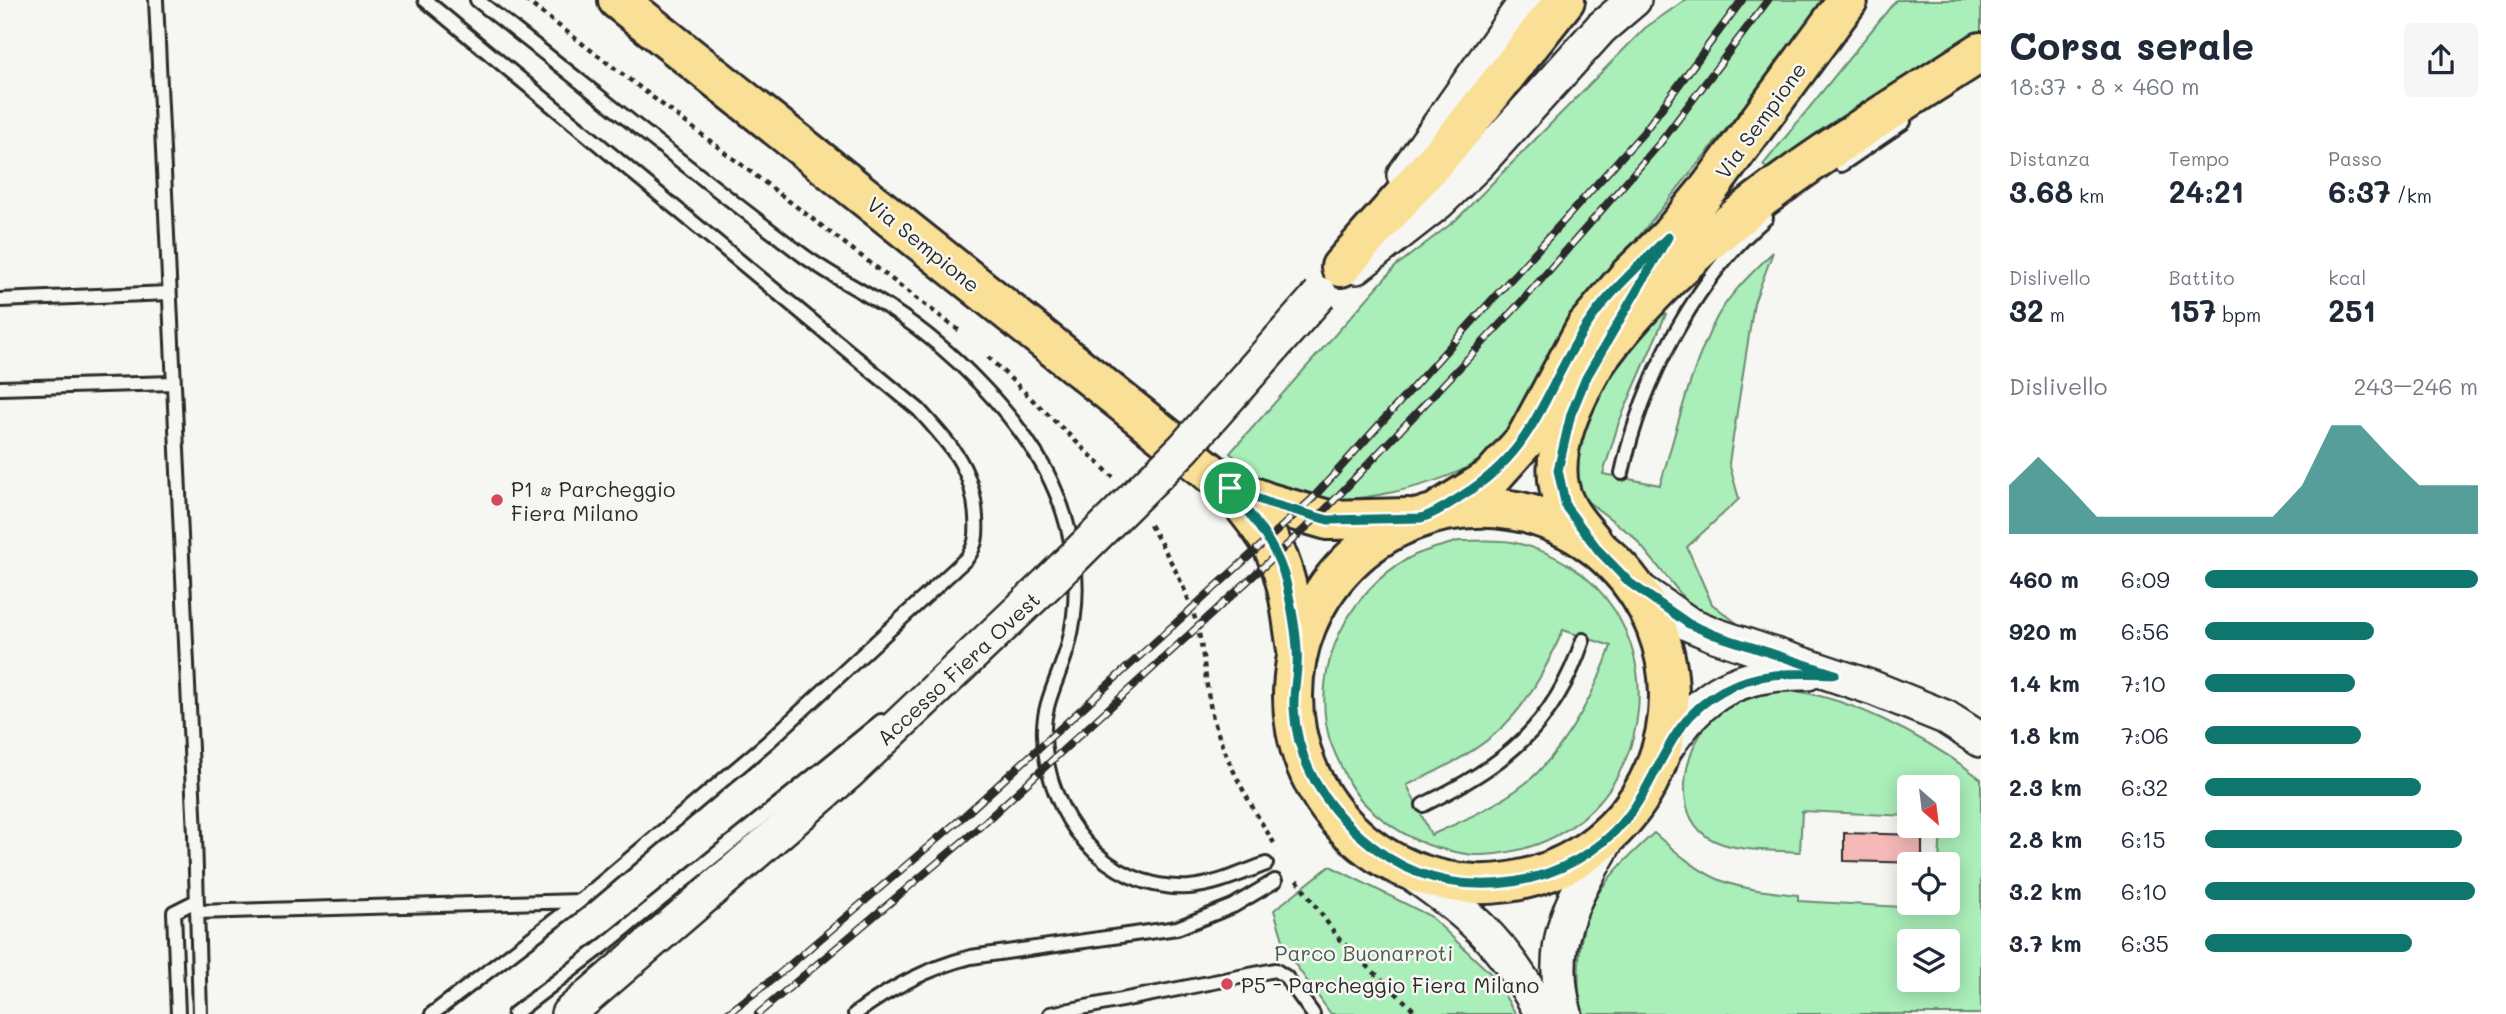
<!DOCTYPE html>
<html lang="it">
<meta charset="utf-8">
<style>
body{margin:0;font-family:Mali,sans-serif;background:#f6f6f7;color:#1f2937;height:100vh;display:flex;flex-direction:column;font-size:26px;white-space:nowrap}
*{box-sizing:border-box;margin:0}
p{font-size:23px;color:#747a83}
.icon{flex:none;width:38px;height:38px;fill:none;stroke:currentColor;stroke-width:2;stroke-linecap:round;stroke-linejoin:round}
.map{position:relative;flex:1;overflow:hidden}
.drawer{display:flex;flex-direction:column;background:#fff;width:525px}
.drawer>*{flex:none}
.needle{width:46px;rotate:152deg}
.tools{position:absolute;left:1897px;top:775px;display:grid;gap:14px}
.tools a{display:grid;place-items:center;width:63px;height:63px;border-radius:7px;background:#fff;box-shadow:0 4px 18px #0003;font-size:35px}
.pin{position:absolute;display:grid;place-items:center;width:60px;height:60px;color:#fff;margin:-30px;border:4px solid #fff;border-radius:50%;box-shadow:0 2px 7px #0007}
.round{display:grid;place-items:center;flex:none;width:74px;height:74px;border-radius:7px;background:#f6f6f7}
.head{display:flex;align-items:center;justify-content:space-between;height:119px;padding:0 28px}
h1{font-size:38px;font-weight:700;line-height:52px}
.metrics{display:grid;grid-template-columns:repeat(3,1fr);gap:10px;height:119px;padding:7px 28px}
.metrics div{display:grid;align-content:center}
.metrics b{font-size:30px;font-weight:700}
.metrics small{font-size:19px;font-weight:400}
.metrics p{font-size:19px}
.chart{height:196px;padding:14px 28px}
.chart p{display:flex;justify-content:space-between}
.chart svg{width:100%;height:126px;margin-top:7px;fill:#0f766e;opacity:.7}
ul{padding:0 28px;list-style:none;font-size:23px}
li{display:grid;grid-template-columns:112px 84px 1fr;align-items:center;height:52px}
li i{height:18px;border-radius:9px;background:#0f766e}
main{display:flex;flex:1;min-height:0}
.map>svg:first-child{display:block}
.green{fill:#aaeeb9;stroke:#6a8c72;stroke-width:2;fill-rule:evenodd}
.building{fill:#f5b9b7;stroke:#2b2b2b;stroke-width:2}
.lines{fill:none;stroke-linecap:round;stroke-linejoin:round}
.lane-casing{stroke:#2b2b2b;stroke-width:18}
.secondary-casing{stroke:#2b2b2b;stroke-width:38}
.primary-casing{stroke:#2b2b2b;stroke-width:44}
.highway-casing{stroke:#2b2b2b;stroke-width:44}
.path{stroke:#2b2b2b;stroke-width:4.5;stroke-dasharray:5 5;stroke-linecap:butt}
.lane{stroke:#f6f6f2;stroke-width:12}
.secondary{stroke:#f6f6f2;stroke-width:33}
.primary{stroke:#fadf96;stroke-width:38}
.highway{stroke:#fadf96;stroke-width:38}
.rail-casing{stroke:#2b2b2b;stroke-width:8}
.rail{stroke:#f6f6f2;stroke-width:5;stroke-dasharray:16;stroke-linecap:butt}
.secondary-bridge-casing{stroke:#2b2b2b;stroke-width:38;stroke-linecap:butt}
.secondary-bridge{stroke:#f6f6f2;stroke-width:33}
.route-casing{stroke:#fff;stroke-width:14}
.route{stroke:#0f766e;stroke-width:9}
.poi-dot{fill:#d1495b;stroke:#f6f6f2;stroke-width:2.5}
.labels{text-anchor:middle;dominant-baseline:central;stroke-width:5;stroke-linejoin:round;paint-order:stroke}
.street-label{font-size:21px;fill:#2b2b2b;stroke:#f6f6f2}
.poi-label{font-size:21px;fill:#2b2b2b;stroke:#f6f6f2;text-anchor:start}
.park-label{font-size:21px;fill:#4b5c4e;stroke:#f6f6f2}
</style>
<main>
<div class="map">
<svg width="1981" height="1014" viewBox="0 0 1981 1014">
<rect width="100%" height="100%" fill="#f6f6f2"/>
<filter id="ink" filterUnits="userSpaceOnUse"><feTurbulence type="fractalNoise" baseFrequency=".0143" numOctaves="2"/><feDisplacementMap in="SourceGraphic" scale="14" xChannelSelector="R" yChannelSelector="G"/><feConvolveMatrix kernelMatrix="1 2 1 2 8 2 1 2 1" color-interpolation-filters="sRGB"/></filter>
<g filter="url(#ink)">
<!-- green -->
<path class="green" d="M1685,0h146l-252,310c-11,16 -24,32 -33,48 -13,22 -15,48 -31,68 -10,13 -25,27 -39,36 -38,26 -153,51 -196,31 -17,-8 -35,-27 -50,-40l166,-187 60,-46 189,-192z
M1896,0h85v34l-211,138 -7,-7z
M1773,252l-19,51 -25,160 10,36 -52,48 25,57 34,26 -33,-10 -24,-16 -56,-68 -54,-41c-11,-71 39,-131 82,-183l5,2 -47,108 -16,52 57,11c17,-56 30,-116 57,-168 14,-25 36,-45 56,-65z
M1459,541c16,0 37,-2 53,1 185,41 161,304 -30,313 -12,1 -25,-3 -36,-5 -35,-7 -85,-39 -100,-73 -6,-14 -15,-29 -18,-44 -16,-68 21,-142 81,-175 14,-8 34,-12 50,-17zM1563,630l48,16c-15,45 -40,91 -73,126 -25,26 -74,49 -107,63l-24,-50c89,-41 116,-64 156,-155z
M1774,690c66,-1 156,50 207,89v235h-397c-6,-15 -6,-33 -5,-49 1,-64 31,-91 75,-132 57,50 69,54 144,62v6l139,8v-6h11v-39h-9l2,-38h7v-38h-39v28l-107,-5 -2,41c-27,-2 -60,0 -85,-11 -45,-20 -33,-87 -7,-117 16,-19 43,-26 66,-34zM1909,942h39v38h-39z
M1330,866l100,50 62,59 24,39h-185l-44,-61 -13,-43z"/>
<!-- building -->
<path class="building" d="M1844,833l78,2v28l-78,-2z"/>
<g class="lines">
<defs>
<path id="lane" d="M156,0l39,835 5,179
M425,0l494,410c32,36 54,57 57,107 1,17 1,27 -9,41l-199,184 -188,159 -148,113
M477,0c109,85 216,173 327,256 29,21 61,36 91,56 55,36 119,100 151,159 28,54 38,116 22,175 -8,30 -26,58 -24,90 3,79 60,155 145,151 27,-2 52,-14 77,-23
M1841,165l63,-43
M0,300l169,-7
M0,388l173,-5
M1622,473c19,-90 73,-195 144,-255
M1423,805c81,-40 130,-77 160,-165
M197,912l383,-11
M178,1014l-4,-102 22,-11
M514,1014l89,-68 278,-225
M855,1014c35,-26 73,-46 116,-57l206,-29 56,-22 42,-25
M1050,1014l225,-44 11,7 27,37"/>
<path id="secondary" d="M1404,175l123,-175
M1356,267l83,-65 40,-39 122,-135 33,-28
M1630,583l59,41 26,11 158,53 72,29 36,23
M1657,762c39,-64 73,-90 151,-89
M1393,860c72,51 106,74 149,154
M568,1014l281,-242 200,-190
M1565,1014c-19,-73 8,-115 43,-176"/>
<path id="primary" d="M618,0l612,488c13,17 28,34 39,52 20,33 22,73 28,110
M1230,488l39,15 59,17 80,-2
M1293 696a188 188 0 1 1 376 0a188 188 0 1 1-376 0Z
M1440,510l51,-32 34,-38 61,-113 44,-52 39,-38 42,-51 137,-186
M1592,541c-9,-11 -20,-22 -26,-35 -26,-49 13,-117 38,-158"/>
<path id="highway" d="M1341,267l123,-139 101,-128
M1597,360c102,-137 243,-217 384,-308"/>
</defs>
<!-- lane casing -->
<use href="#lane" class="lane-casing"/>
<!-- secondary casing -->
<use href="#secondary" class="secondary-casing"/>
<!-- primary casing -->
<use href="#primary" class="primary-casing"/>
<!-- highway casing -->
<use href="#highway" class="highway-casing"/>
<!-- path -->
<path class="path" d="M525,0l436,332
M988,357l125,120
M1150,525c19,32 36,62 46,97 9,31 9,65 17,96 14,46 36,85 61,125
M1297,880l42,59 79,75"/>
<!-- lane -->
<use href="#lane" class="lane"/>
<!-- secondary -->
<use href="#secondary" class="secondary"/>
<!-- primary -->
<use href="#primary" class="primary"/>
<!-- highway -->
<use href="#highway" class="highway"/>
<defs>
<path id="rail" d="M727,1014l51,-39 186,-159 348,-317 331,-366 99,-133
M758,1014l217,-183 349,-320 200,-212 136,-156 108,-143"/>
</defs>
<!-- rail casing -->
<use href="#rail" class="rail-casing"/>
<!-- rail -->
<use href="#rail" class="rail"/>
<defs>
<path id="secondary-bridge" d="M1049,582l135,-134 136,-154"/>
</defs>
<!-- secondary-bridge casing -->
<use href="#secondary-bridge" class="secondary-bridge-casing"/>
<!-- secondary-bridge -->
<use href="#secondary-bridge" class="secondary-bridge"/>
</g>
</g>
<g class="lines" filter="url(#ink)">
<defs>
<path id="route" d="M1668,237l-82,141 -15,36 -13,56 8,37 33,44 31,32 59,41 26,11 120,39c-39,-1 -78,-3 -113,17 -56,31 -60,84 -97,129 -55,67 -162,85 -236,38 -52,-35 -92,-85 -95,-150 -1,-19 5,-39 3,-58 -1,-22 -6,-46 -11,-68 -9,-37 -34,-64 -56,-94l39,15 59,17 93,-2c16,-5 28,-14 42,-23 73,-45 79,-100 122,-167 22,-34 54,-62 83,-91z"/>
</defs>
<!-- route casing -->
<use href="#route" class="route-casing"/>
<!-- route -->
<use href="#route" class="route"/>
</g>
<!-- markers -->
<g class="poi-dot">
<circle cx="497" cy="500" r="7"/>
<circle cx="1227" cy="984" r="7"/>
</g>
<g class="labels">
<!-- street labels -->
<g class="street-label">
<text transform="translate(1760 120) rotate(-54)">Via Sempione</text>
<text transform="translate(924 244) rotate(39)">Via Sempione</text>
<text transform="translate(958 668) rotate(-43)">Accesso Fiera Ovest</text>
</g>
<!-- poi labels -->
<g class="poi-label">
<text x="511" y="488">P1 • Parcheggio<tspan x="511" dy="24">Fiera Milano</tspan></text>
<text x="1241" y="984">P5 - Parcheggio Fiera Milano</text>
</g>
<!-- park labels -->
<g class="park-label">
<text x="1364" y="952">Parco Buonarroti</text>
</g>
</g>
</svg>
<div class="tools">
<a><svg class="needle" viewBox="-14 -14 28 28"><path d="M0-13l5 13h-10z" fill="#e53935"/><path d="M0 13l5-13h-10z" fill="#747a83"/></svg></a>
<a><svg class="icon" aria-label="locate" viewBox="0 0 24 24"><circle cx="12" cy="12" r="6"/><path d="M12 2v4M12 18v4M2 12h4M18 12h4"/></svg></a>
<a><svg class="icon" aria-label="layers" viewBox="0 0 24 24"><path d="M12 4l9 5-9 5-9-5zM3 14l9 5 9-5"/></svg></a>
</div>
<div class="pin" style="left:1230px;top:488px;background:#1e9e55"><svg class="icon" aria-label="arrive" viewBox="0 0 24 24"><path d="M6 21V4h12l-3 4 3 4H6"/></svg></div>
</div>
<section class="drawer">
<div class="head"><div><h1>Corsa serale</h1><p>18:37 · 8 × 460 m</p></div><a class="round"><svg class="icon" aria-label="share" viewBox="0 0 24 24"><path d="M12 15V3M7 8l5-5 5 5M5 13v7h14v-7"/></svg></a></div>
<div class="metrics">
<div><p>Distanza</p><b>3.68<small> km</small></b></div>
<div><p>Tempo</p><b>24:21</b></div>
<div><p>Passo</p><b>6:37<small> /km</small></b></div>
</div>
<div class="metrics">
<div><p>Dislivello</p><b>32<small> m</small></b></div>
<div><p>Battito</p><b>157<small> bpm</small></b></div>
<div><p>kcal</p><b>251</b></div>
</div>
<div class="chart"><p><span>Dislivello</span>243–246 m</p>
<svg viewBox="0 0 160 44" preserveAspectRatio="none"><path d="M0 44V27L10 17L20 27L30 38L40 38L50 38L60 38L70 38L80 38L90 38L100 27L110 6L120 6L130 17L140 27L150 27L160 27V44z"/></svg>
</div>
<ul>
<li><b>460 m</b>6:09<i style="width:100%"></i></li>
<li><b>920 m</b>6:56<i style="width:62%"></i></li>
<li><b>1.4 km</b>7:10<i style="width:55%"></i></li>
<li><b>1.8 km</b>7:06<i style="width:57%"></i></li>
<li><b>2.3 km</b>6:32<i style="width:79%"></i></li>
<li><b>2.8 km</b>6:15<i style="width:94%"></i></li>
<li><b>3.2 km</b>6:10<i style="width:99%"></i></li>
<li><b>3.7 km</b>6:35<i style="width:76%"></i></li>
</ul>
</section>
</main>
